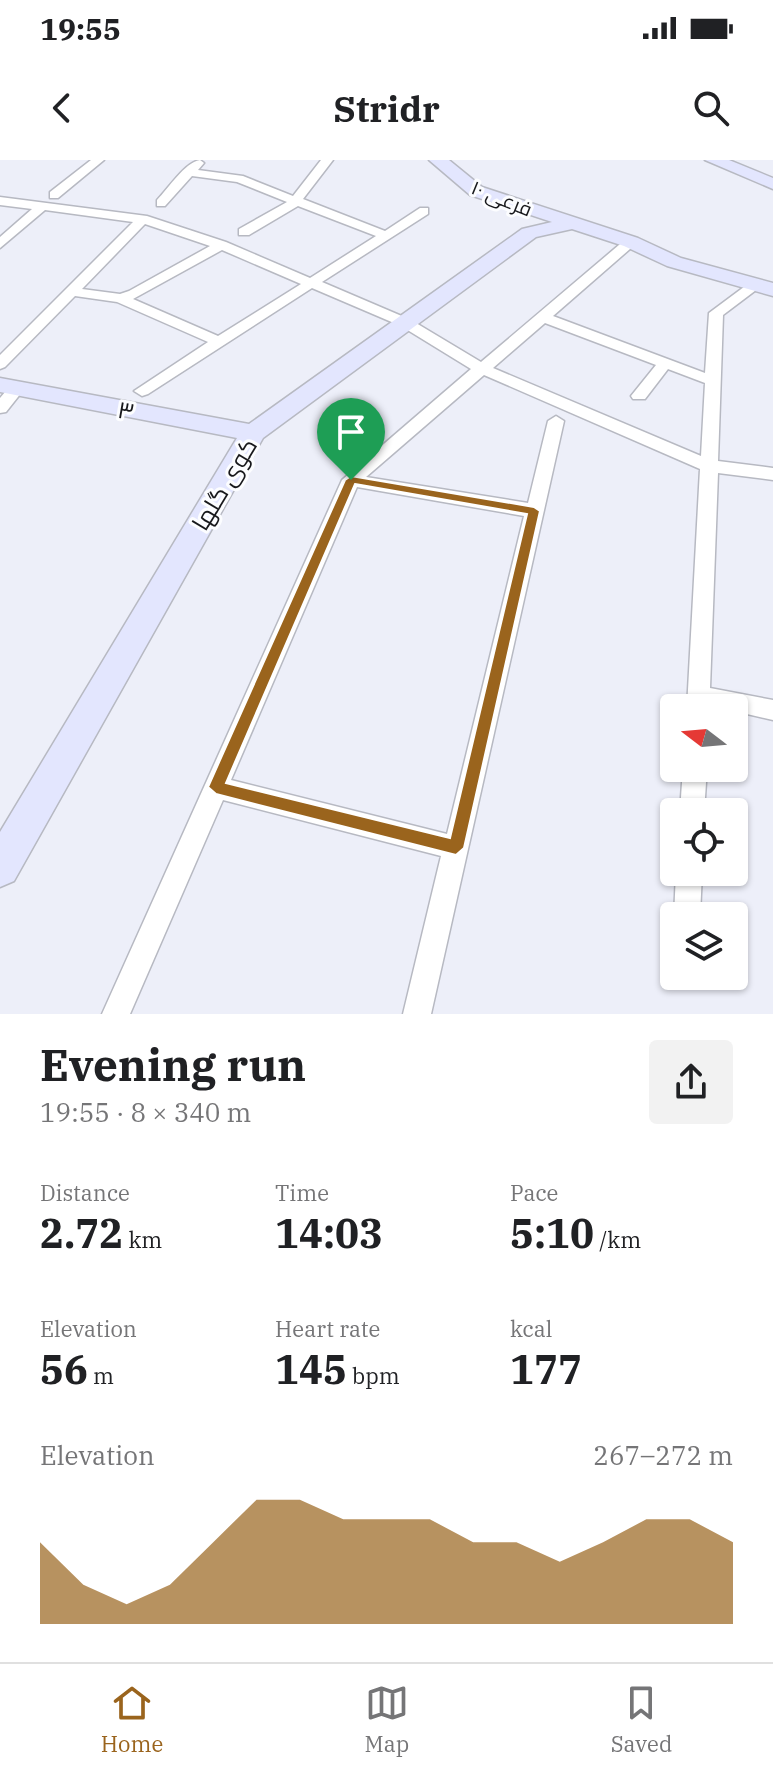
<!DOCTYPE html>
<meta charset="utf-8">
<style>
body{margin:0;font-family:"IBM Plex Serif",Cairo,serif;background:#f2f2f2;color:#202124;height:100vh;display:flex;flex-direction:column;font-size:30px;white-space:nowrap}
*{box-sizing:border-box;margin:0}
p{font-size:26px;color:#757577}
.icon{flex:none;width:44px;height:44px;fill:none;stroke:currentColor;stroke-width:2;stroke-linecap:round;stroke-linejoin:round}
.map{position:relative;height:854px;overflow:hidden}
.drawer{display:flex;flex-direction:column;background:#fff;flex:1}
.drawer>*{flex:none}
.needle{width:52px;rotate:286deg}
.tools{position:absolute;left:660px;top:534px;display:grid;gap:16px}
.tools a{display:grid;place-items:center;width:88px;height:88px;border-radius:8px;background:#fff;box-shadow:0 2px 6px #0004;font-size:40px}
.pin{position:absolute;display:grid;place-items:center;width:68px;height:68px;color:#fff;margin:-82px -34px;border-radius:50% 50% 50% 0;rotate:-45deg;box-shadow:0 0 8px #0007}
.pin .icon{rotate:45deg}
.round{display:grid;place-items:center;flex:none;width:84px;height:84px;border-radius:8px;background:#f2f2f2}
.head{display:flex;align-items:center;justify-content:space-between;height:136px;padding:0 40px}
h1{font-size:44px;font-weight:800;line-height:60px}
.figures{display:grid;grid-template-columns:repeat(3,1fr);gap:12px;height:136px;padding:8px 40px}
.figures div{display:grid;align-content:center}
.figures b{font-size:40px;font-weight:800}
.figures small{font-size:22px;font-weight:400}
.figures p{font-size:22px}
.chart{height:224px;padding:16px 40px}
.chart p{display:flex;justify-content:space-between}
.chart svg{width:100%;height:144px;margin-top:8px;fill:#9a641d;opacity:.7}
.status{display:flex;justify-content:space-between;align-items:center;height:56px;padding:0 40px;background:#fff;direction:ltr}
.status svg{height:22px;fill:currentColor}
header{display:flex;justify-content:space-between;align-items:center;height:104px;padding:0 40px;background:#fff;font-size:36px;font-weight:800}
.dock{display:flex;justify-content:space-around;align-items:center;height:112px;border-top:2px solid #e0e0e0;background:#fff;font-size:22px;color:#757577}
.dock a{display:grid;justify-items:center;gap:4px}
.dock .selected{color:#9a641d}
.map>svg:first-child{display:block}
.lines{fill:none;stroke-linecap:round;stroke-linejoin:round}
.street-casing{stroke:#b7b9c2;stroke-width:3}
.secondary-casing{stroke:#b7b9c2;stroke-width:3}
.street{fill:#fff;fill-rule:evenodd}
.secondary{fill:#e3e6fe;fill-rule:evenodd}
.route{fill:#9a641d;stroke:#fff;stroke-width:2;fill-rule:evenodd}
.labels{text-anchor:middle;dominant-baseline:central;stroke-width:6;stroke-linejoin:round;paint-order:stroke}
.far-street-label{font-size:20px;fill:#17181b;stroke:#fcfdff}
.street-label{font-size:24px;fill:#17181b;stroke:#fcfdff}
</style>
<div class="status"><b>19:55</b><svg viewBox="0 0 49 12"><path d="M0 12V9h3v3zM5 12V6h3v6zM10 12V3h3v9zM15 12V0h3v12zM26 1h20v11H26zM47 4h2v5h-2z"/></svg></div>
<header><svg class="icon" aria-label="back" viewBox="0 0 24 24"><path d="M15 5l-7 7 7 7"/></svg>Stridr<svg class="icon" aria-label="search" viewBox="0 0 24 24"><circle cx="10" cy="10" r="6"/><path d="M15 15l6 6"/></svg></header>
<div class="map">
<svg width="773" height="854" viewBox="0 0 773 854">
<rect width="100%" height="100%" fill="#edeff9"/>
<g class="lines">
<defs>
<path id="street" d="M91,0h13l-46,38h-8v-6z
M200,0l4,3 -6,7 45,6 50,20 28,-36h12l-30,39 82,32 35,-23h8v6l-106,68 89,38 70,42 145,-123 12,3 -85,74 152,57 4,-60 43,-32 12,3 -41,31 -5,146 55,7v12l-55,-7 -8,215 63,12v20l-39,-9v-3h-47l13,-239 -216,-94 -118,102 162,26 20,-82 8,-5 8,5 -133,593h-28l38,-158 -218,-56 -93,214h-28l240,-534 129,-111 -70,-43 -89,-38 -164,106 -6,2 -8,-5 74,-49 -91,-40 -42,-6 -70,71 -5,2v-14l133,-133 -88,-12 -45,38v-11l32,-28 -32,-4v-8l147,19 79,26 84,36 66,-42 -78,-30 -49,29h-10v-6l48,-27 -50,-20 -45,-6 -27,30h-8v-6c12,-12 27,-37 43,-40zM145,64l65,22 -81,45 -9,3 -38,-5zM222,90l79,34 -83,52 -85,-37zM545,163l111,42 -25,31 2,3h12l23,-30 37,14 -4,73 -208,-88zM357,327l167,29 -77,318 -216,-54z
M17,223l8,5 -19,24 -6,1v-15l11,-13z
M683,608h24l-3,44h-24z
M676,712h26l-2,44 -26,1z"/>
<path id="secondary" d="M429,0h20l33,27 156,51 43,20 92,25v13l-106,-30 -43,-20 -52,-17 -36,8 -273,201 -249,443 -14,6v-55l237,-394 -237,-46v-14l249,46 273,-195 30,-7 -82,-27z
M705,0h24l44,18v11z"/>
</defs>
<!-- street casing -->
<use href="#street" class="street-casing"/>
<!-- secondary casing -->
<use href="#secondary" class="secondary-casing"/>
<!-- street -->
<use href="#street" class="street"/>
<!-- secondary -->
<use href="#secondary" class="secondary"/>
</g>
<!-- route -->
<path class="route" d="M351,316l183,31 6,4 -76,337 -8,7 -240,-61 -8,-7 137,-307zM355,324l172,30 -77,324 -224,-55z"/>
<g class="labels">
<!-- far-street labels -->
<g class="far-street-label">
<text transform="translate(502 38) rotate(22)">فرعی ۱۰</text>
</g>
<!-- street labels -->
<g class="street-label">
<text transform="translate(126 250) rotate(10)">۳</text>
<text transform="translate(224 324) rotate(-59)">کوی گلها</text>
</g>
</g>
</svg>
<div class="tools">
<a><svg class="needle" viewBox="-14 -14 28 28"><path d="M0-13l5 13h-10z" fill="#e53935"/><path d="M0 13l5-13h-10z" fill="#757577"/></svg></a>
<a><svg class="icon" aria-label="locate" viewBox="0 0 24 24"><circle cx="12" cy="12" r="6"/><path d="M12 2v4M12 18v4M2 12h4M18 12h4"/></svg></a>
<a><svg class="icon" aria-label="layers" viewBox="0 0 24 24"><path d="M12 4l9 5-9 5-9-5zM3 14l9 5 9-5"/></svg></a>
</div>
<div class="pin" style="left:351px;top:320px;background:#1e9e55"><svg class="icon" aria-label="arrive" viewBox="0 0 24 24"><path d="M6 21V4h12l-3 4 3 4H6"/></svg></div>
</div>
<section class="drawer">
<div class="head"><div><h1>Evening run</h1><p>19:55 · 8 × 340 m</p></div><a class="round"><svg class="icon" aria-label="share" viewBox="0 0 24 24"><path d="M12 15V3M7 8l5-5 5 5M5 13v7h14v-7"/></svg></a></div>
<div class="figures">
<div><p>Distance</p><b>2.72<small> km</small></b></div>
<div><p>Time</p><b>14:03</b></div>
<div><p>Pace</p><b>5:10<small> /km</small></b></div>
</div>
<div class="figures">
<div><p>Elevation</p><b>56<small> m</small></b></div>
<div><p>Heart rate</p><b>145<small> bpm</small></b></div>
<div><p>kcal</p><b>177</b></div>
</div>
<div class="chart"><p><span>Elevation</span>267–272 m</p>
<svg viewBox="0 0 160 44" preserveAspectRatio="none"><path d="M0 44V19L10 32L20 38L30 32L40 19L50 6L60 6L70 12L80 12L90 12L100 19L110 19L120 25L130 19L140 12L150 12L160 19V44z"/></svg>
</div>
</section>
<nav class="dock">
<a class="selected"><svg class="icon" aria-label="home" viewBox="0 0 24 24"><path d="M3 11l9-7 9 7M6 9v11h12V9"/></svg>Home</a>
<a><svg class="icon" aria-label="map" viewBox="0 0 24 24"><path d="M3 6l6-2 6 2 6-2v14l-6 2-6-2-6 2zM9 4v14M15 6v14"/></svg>Map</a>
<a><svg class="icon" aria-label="saved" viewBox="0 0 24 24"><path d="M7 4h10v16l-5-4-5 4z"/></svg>Saved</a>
</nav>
